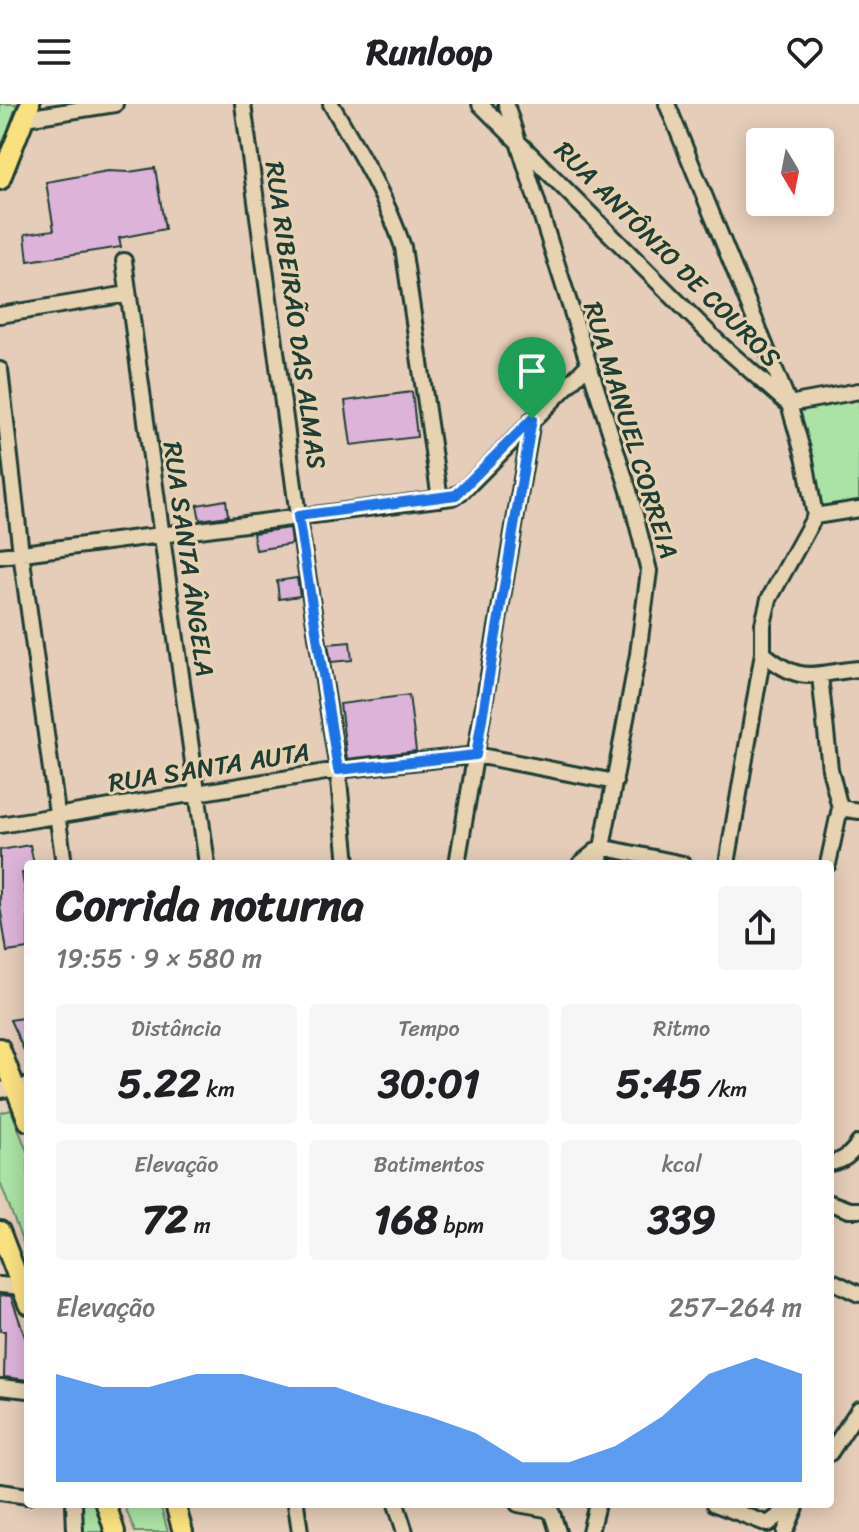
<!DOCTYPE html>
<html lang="pt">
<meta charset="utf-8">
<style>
body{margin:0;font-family:Sriracha,sans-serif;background:#f6f6f6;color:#202124;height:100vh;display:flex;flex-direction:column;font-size:30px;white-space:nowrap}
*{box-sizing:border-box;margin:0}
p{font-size:26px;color:#757577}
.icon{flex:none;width:44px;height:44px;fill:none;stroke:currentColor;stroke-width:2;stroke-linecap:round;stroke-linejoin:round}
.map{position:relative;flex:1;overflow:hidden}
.sheet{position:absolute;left:24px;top:756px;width:810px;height:648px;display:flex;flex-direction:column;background:#fff;border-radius:8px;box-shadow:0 4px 20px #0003}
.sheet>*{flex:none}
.needle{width:52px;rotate:170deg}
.buttons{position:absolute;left:746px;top:24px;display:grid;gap:16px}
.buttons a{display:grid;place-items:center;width:88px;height:88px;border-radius:8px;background:#fff;box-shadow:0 4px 20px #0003;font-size:40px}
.pin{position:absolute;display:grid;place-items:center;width:68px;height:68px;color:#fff;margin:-82px -34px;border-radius:50% 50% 50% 0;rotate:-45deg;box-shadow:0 0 8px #0007}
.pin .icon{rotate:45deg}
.round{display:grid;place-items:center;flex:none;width:84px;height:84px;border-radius:8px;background:#f6f6f6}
.headline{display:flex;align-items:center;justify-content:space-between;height:136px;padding:0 32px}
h1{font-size:44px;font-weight:700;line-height:60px}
.metrics{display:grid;grid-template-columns:repeat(3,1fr);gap:12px;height:136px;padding:8px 32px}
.metrics div{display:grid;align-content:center;border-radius:8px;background:#f6f6f6;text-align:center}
.metrics b{font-size:40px;font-weight:700}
.metrics small{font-size:22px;font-weight:400}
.metrics p{font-size:22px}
.chart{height:224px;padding:16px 32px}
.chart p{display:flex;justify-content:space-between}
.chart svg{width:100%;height:144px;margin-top:8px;fill:#1a73e8;opacity:.7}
header{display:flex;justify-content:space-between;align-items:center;height:104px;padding:0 32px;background:#fff;font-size:36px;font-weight:700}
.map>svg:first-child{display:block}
.green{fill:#abe2a5;stroke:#65906c;stroke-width:2}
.building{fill:#ddb3da;stroke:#1f3d34;stroke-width:2}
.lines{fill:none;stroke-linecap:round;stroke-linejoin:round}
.minor-casing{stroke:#1f3d34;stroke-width:20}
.major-casing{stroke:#1f3d34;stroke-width:24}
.minor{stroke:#e7d3b1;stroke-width:14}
.major{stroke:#fae180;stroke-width:18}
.route-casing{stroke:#fff;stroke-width:16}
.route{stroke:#1a73e8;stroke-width:10}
.labels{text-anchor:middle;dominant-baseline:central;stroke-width:6;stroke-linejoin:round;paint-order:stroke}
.street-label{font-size:26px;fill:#1f3d34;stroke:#e7d3b1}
</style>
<header><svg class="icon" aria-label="menu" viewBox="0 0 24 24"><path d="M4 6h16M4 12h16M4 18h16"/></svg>Runloop<svg class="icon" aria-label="heart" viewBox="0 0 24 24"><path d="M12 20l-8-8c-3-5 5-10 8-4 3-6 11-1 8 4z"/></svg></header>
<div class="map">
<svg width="859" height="1428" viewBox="0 0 859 1428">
<rect width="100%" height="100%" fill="#e5cdb9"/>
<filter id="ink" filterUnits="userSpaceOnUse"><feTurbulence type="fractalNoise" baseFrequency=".0125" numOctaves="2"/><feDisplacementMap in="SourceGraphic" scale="16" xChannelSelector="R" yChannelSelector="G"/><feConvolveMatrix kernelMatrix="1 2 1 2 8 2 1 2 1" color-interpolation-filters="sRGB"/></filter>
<g filter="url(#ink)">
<!-- green -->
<path class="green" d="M0,0h17l-17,49z
M859,288v117l-44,7 -26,-112z
M11,1006l17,44v102l-28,-74v-69z
M81,1400h16l13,28h-29z
M124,1400h36l8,28h-33z"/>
<!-- building -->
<path class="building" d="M155,64l10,61 -46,9 2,9 -93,14 -3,-27 29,-4 -8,-48 62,-11 21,1z
M412,288l5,45 -66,8 -6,-44z
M226,396l2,16 -28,4 -3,-15z
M290,424l2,16 -36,6 -3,-17z
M297,474l3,18 -21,3 -2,-18z
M350,538l2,18 -21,2 -3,-18z
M409,591l7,56 -69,8 -7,-55z
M30,741l4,19h-6v8l-6,1 6,38v38l-21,3 -7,-46v-56z
M28,913v42l-18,-39z
M0,1191l11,1 17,50v34l-24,-3 1,-46h-5z"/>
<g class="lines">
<defs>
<path id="minor" d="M243,0l55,412 40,254 9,94
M331,0c27,46 55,92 72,143l37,252
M480,0l239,239 67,59
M506,0l123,387 20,80 -11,83 -39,210
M667,0l122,300 16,56 10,56
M27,6l-2,8 90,-14
M124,157l83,603
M0,211l128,-21
M0,266l21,183 43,311
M789,300l70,-13
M815,412l-46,83 -6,25v29c39,33 50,20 96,16
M815,412l44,-7
M0,452l452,-59 11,-6 124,-125
M820,572l10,93 10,39 -12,56
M840,704l19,3
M0,721l338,-55 138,-15 139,27
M457,760l75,-444
M580,760l21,-17 82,17
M727,760l36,-211
M0,986l28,-4
M830,1059c14,-2 21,-9 29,-20
M830,1099l19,7h10
M830,1176l29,14
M0,1181l22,2
M0,1283l28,3
M830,1349l29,-44
M0,1388l28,4
M74,1400l1,28
M296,1400l4,28
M396,1400l9,28
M518,1400l28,5 6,4 6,19
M715,1400l53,20 26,-20
M590,1428l7,-28
M785,1428l11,-25"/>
<path id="major" d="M0,76l30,-76
M0,944l28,73
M0,1127l28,73
M106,1400l9,28
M175,1400l8,28"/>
</defs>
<!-- minor casing -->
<use href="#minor" class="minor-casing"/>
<!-- major casing -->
<use href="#major" class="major-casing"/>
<!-- minor -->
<use href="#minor" class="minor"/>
<!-- major -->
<use href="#major" class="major"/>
</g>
</g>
<g class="lines" filter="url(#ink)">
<defs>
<path id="route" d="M532,315l-56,336 -138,15 -40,-254 158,-21z"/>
</defs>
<!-- route casing -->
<use href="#route" class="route-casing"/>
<!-- route -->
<use href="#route" class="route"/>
</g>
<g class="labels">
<!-- street labels -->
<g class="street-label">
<text transform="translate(668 150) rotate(45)">RUA ANTÔNIO DE COUROS</text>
<text transform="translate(296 211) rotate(82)">RUA RIBEIRÃO DAS ALMAS</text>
<text transform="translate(631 326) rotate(73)">RUA MANUEL CORREIA</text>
<text transform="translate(189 455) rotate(82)">RUA SANTA ÂNGELA</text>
<text transform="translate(209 663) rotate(-9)">RUA SANTA AUTA</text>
</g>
</g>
</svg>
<div class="buttons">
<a><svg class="needle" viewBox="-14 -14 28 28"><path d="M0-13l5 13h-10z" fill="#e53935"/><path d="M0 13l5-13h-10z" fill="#757577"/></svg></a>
</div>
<div class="pin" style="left:532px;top:315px;background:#1e9e55"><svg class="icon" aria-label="arrive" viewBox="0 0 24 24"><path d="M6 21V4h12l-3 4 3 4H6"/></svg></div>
<section class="sheet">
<div class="headline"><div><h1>Corrida noturna</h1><p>19:55 · 9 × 580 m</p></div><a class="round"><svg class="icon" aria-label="share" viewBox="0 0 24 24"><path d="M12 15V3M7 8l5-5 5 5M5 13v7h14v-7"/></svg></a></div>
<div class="metrics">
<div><p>Distância</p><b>5.22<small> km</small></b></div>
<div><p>Tempo</p><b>30:01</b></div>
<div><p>Ritmo</p><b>5:45<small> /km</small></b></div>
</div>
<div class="metrics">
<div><p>Elevação</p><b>72<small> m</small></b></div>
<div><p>Batimentos</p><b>168<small> bpm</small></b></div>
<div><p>kcal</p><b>339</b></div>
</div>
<div class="chart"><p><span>Elevação</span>257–264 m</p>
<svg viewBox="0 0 160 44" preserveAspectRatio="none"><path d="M0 44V11L10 15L20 15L30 11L40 11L50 15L60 15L70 20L80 24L90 29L100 38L110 38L120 33L130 24L140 11L150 6L160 11V44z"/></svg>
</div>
</section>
</div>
